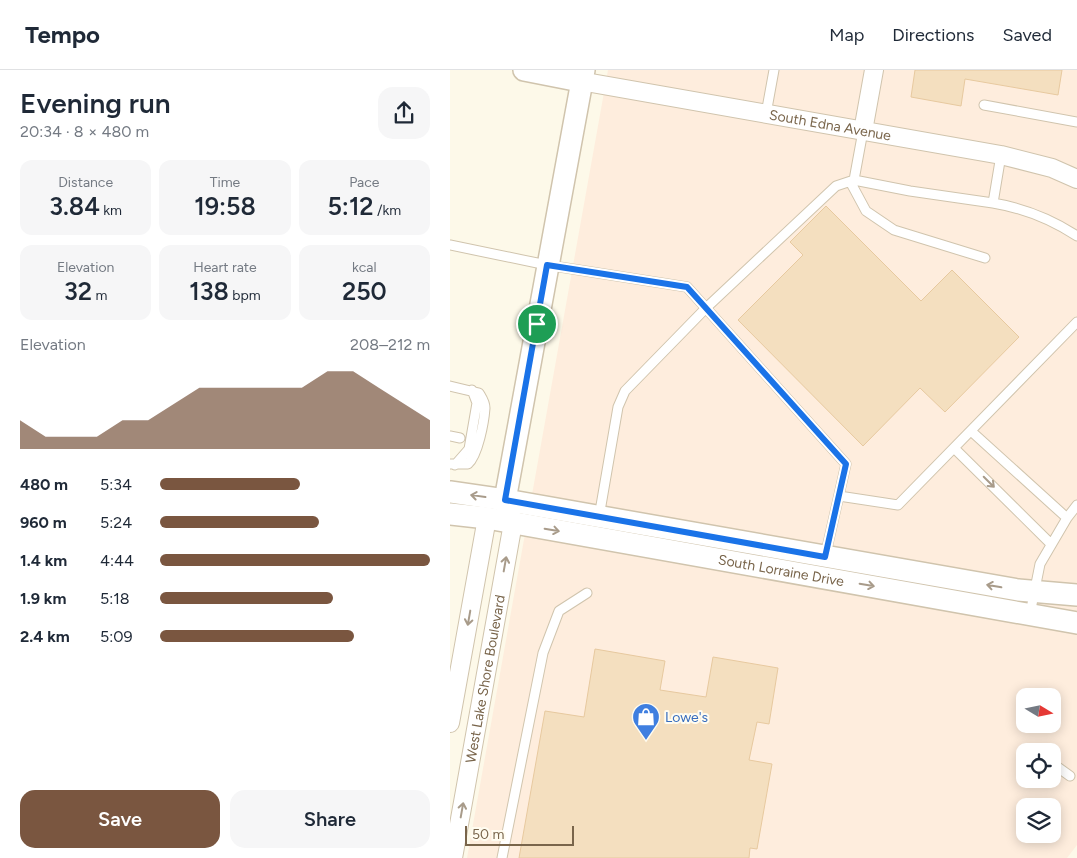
<!DOCTYPE html>
<meta charset="utf-8">
<style>
body{margin:0;font-family:Figtree,sans-serif;background:#f6f6f7;color:#1f2937;height:100vh;display:flex;flex-direction:column;font-size:19px;white-space:nowrap}
*{box-sizing:border-box;margin:0}
p{font-size:16px;color:#747a83}
.icon{flex:none;width:28px;height:28px;fill:none;stroke:currentColor;stroke-width:2;stroke-linecap:round;stroke-linejoin:round}
.map{position:relative;flex:1;overflow:hidden}
.sheet{display:flex;flex-direction:column;background:#fff;width:450px}
.sheet>*{flex:none}
.needle{width:32px;rotate:100deg}
.fabs{position:absolute;left:566px;top:618px;display:grid;gap:10px}
.fabs a{display:grid;place-items:center;width:45px;height:45px;border-radius:10px;background:#fff;box-shadow:0 2px 12px #0003;font-size:25px}
.scale{position:absolute;left:15px;bottom:12px;width:109px;box-sizing:border-box;padding-left:5px;border:2px solid #79654b;border-top:0;font-size:14px;line-height:18px;white-space:nowrap;color:#79654b;-webkit-text-stroke:4px #fffcf0;paint-order:stroke}
.pin{position:absolute;display:grid;place-items:center;width:42px;height:42px;color:#fff;margin:-21px;border:2px solid #fff;border-radius:50%;box-shadow:0 1px 5px #0007}
.round{display:grid;place-items:center;flex:none;width:52px;height:52px;border-radius:15px;background:#f6f6f7}
.summary{display:flex;align-items:center;justify-content:space-between;height:85px;padding:0 20px}
h1{font-size:28px;font-weight:600;line-height:38px}
.figures{display:grid;grid-template-columns:repeat(3,1fr);gap:8px;height:85px;padding:5px 20px}
.figures div{display:grid;align-content:center;border-radius:12px;background:#f6f6f7;text-align:center}
.figures b{font-size:25px;font-weight:600}
.figures small{font-size:14px;font-weight:400}
.figures p{font-size:14px}
.chart{height:140px;padding:10px 20px}
.chart p{display:flex;justify-content:space-between}
.chart svg{width:100%;height:90px;margin-top:5px;fill:#7a5640;opacity:.7}
.action{display:flex;gap:10px;margin-top:auto;padding:10px 20px}
.action a{flex:1;height:58px;border-radius:15px;background:#7a5640;color:#fff;font-size:20px;font-weight:600;line-height:58px;text-align:center}
.action a+a{background:#f6f6f7;color:#1f2937}
ul{padding:0 20px;list-style:none;font-size:16px}
li{display:grid;grid-template-columns:80px 60px 1fr;align-items:center;height:38px}
li i{height:12px;border-radius:6px;background:#7a5640}
header{display:flex;align-items:center;gap:30px;box-sizing:border-box;height:70px;padding:0 25px;background:#fff;border-bottom:1px solid #e0e1e3}
header strong{font-size:24px}
nav{display:flex;gap:28px;margin-inline-start:auto;font-size:18px}
main{display:flex;flex:1;min-height:0}
.map>svg:first-child{display:block}
.commercial{fill:#feeddd;fill-rule:evenodd}
.building{fill:#f4dfbf;stroke:#e7c99f}
.lines{fill:none;stroke-linecap:round;stroke-linejoin:round}
.service-casing{stroke:#d0c4ad;stroke-width:11}
.minor-casing{stroke:#d0c4ad;stroke-width:20}
.tertiary-casing{stroke:#d0c4ad;stroke-width:24}
.service{stroke:#fff;stroke-width:9}
.minor{stroke:#fff;stroke-width:18}
.tertiary{stroke:#fff;stroke-width:21}
.oneway{stroke:#a89b8a}
.route-casing{stroke:#fff;stroke-width:10}
.route{stroke:#1a73e8;stroke-width:6}
.labels{text-anchor:middle;dominant-baseline:central;stroke-width:4;stroke-linejoin:round;paint-order:stroke}
.street-label{font-size:14px;fill:#79654b;stroke:#fffcf0}
.shop-label{font-size:14px;fill:#366cbe;stroke:#fffcf0;text-anchor:start}
</style>
<header>
<strong>Tempo</strong>
<nav><a>Map</a><a>Directions</a><a>Saved</a></nav>
</header>
<main>
<section class="sheet">
<div class="summary"><div><h1>Evening run</h1><p>20:34 · 8 × 480 m</p></div><a class="round"><svg class="icon" aria-label="share" viewBox="0 0 24 24"><path d="M12 15V3M7 8l5-5 5 5M5 13v7h14v-7"/></svg></a></div>
<div class="figures">
<div><p>Distance</p><b>3.84<small> km</small></b></div>
<div><p>Time</p><b>19:58</b></div>
<div><p>Pace</p><b>5:12<small> /km</small></b></div>
</div>
<div class="figures">
<div><p>Elevation</p><b>32<small> m</small></b></div>
<div><p>Heart rate</p><b>138<small> bpm</small></b></div>
<div><p>kcal</p><b>250</b></div>
</div>
<div class="chart"><p><span>Elevation</span>208–212 m</p>
<svg viewBox="0 0 160 44" preserveAspectRatio="none"><path d="M0 44V30L10 38L20 38L30 38L40 30L50 30L60 22L70 14L80 14L90 14L100 14L110 14L120 6L130 6L140 14L150 22L160 30V44z"/></svg>
</div>
<ul>
<li><b>480 m</b>5:34<i style="width:52%"></i></li>
<li><b>960 m</b>5:24<i style="width:59%"></i></li>
<li><b>1.4 km</b>4:44<i style="width:100%"></i></li>
<li><b>1.9 km</b>5:18<i style="width:64%"></i></li>
<li><b>2.4 km</b>5:09<i style="width:72%"></i></li>
</ul>
<div class="action"><a>Save</a><a>Share</a></div>
</section>
<div class="map">
<svg width="627" height="788" viewBox="0 0 627 788">
<rect width="100%" height="100%" fill="#fdf9e9"/>
<!-- commercial -->
<path class="commercial" d="M158,0h469v775l-10,13h-600zM575,626h27v28h-27zM575,681h27v28h-27zM575,736h27v28h-27z"/>
<!-- building -->
<path class="building" d="M465,0h147l-4,25 -93,-16 -4,27 -50,-9z
M376,136l95,95 31,-31 67,67 -74,75 -25,-24 -57,58 -125,-126 65,-65 -13,-13z
M145,579l70,12 -5,29 46,7 7,-40 65,11 -9,56 -12,-2 -8,38 23,4 -15,85 -7,-1 -1,10h-230l26,-147 39,6z"/>
<g class="lines">
<defs>
<path id="service" d="M534,35l93,17
M316,44l8,-44
M413,61l-9,49 56,11 83,12
M551,85l-8,48c30,5 58,16 84,33
M0,175l97,20 140,22 159,177 -21,93
M0,316l29,7c3,5 6,9 6,15 -1,14 -7,47 -17,56h-18
M521,361l96,87
M0,366l10,2
M504,378l97,96
M5,395l14,-16 8,-46 -5,-13
M389,426l59,9 179,-183
M149,447l19,-110 7,-16 81,-83 130,-122 18,-6 -2,5 14,26 28,19 91,28
M580,544l10,-50 27,-46 10,-13
M602,693l18,13
M52,788l41,-205 16,-42 28,-18"/>
<g id="minor">
<path id="s1" d="M130,11l421,74 51,13 25,11"/>
<path d="M413,61l11,-61"/>
<path d="M0,653l37,-205"/>
<path id="s2" d="M3,788l60,-335"/>
</g>
<g id="tertiary">
<path d="M74,0l56,11"/>
<path d="M0,422l55,8 513,90 59,5"/>
<path d="M59,442l-4,-12 79,-430"/>
<path id="s3" d="M0,444l37,4 590,105"/>
</g>
</defs>
<!-- service casing -->
<use href="#service" class="service-casing"/>
<!-- minor casing -->
<use href="#minor" class="minor-casing"/>
<!-- tertiary casing -->
<use href="#tertiary" class="tertiary-casing"/>
<!-- service -->
<use href="#service" class="service"/>
<!-- minor -->
<use href="#minor" class="minor"/>
<!-- tertiary -->
<use href="#tertiary" class="tertiary"/>
</g>
<!-- one-way arrows -->
<defs><path id="oneway-shaft" d="M-6 0H5M1.5-3L5.5 0L1.5 3" fill="none" stroke-width="1.6" stroke-linecap="round" stroke-linejoin="round" transform="scale(1.25)"/></defs>
<g class="oneway">
<use href="#oneway-shaft" transform="translate(539 412) rotate(45)"/>
<use href="#oneway-shaft" transform="translate(28 426) rotate(-172)"/>
<use href="#oneway-shaft" transform="translate(102 460) rotate(10)"/>
<use href="#oneway-shaft" transform="translate(55 494) rotate(-80)"/>
<use href="#oneway-shaft" transform="translate(417 515) rotate(10)"/>
<use href="#oneway-shaft" transform="translate(544 516) rotate(-170)"/>
<use href="#oneway-shaft" transform="translate(19 548) rotate(100)"/>
<use href="#oneway-shaft" transform="translate(12 740) rotate(-80)"/>
</g>
<g class="lines">
<defs>
<path id="route" d="M97,195l140,22 159,177 -21,93 -320,-57z"/>
</defs>
<!-- route casing -->
<use href="#route" class="route-casing"/>
<!-- route -->
<use href="#route" class="route"/>
</g>
<!-- icons -->
<defs>
<symbol id="shop-pin" viewBox="-11 -11 22 30"><path d="M0 17L-7.5 6A9.5 9.5 0 1 1 7.5 6Z" fill="#3f7fe0" stroke="#fffcf0"/><path d="M-5-2.5h2.3a2.7 3.5 0 0 1 5.4 0H5L5.5 6h-11ZM-1.5-2.5h3a1.5 2.3 0 0 0-3 0Z" fill="#fff"/></symbol>
</defs>
<g fill-rule="evenodd">
<use href="#shop-pin" x="180" y="631" width="32" height="43"/>
</g>
<g class="labels">
<!-- street labels -->
<g class="street-label">
<text stroke="none"><textPath href="#s1" startOffset="254">South Edna Avenue</textPath></text>
<text stroke="none"><textPath href="#s3" startOffset="336">South Lorraine Drive</textPath></text>
<text stroke="none"><textPath href="#s2" startOffset="182">West Lake Shore Boulevard</textPath></text>
</g>
<!-- shop labels -->
<g class="shop-label">
<text x="215" y="647">Lowe's</text>
</g>
</g>
</svg>
<div class="fabs">
<a><svg class="needle" viewBox="-14 -14 28 28"><path d="M0-13l5 13h-10z" fill="#e53935"/><path d="M0 13l5-13h-10z" fill="#747a83"/></svg></a>
<a><svg class="icon" aria-label="locate" viewBox="0 0 24 24"><circle cx="12" cy="12" r="6"/><path d="M12 2v4M12 18v4M2 12h4M18 12h4"/></svg></a>
<a><svg class="icon" aria-label="layers" viewBox="0 0 24 24"><path d="M12 4l9 5-9 5-9-5zM3 14l9 5 9-5"/></svg></a>
</div>
<div class="scale">50 m</div>
<div class="pin" style="left:87px;top:254px;background:#1e9e55"><svg class="icon" aria-label="arrive" viewBox="0 0 24 24"><path d="M6 21V4h12l-3 4 3 4H6"/></svg></div>
</div>
</main>
